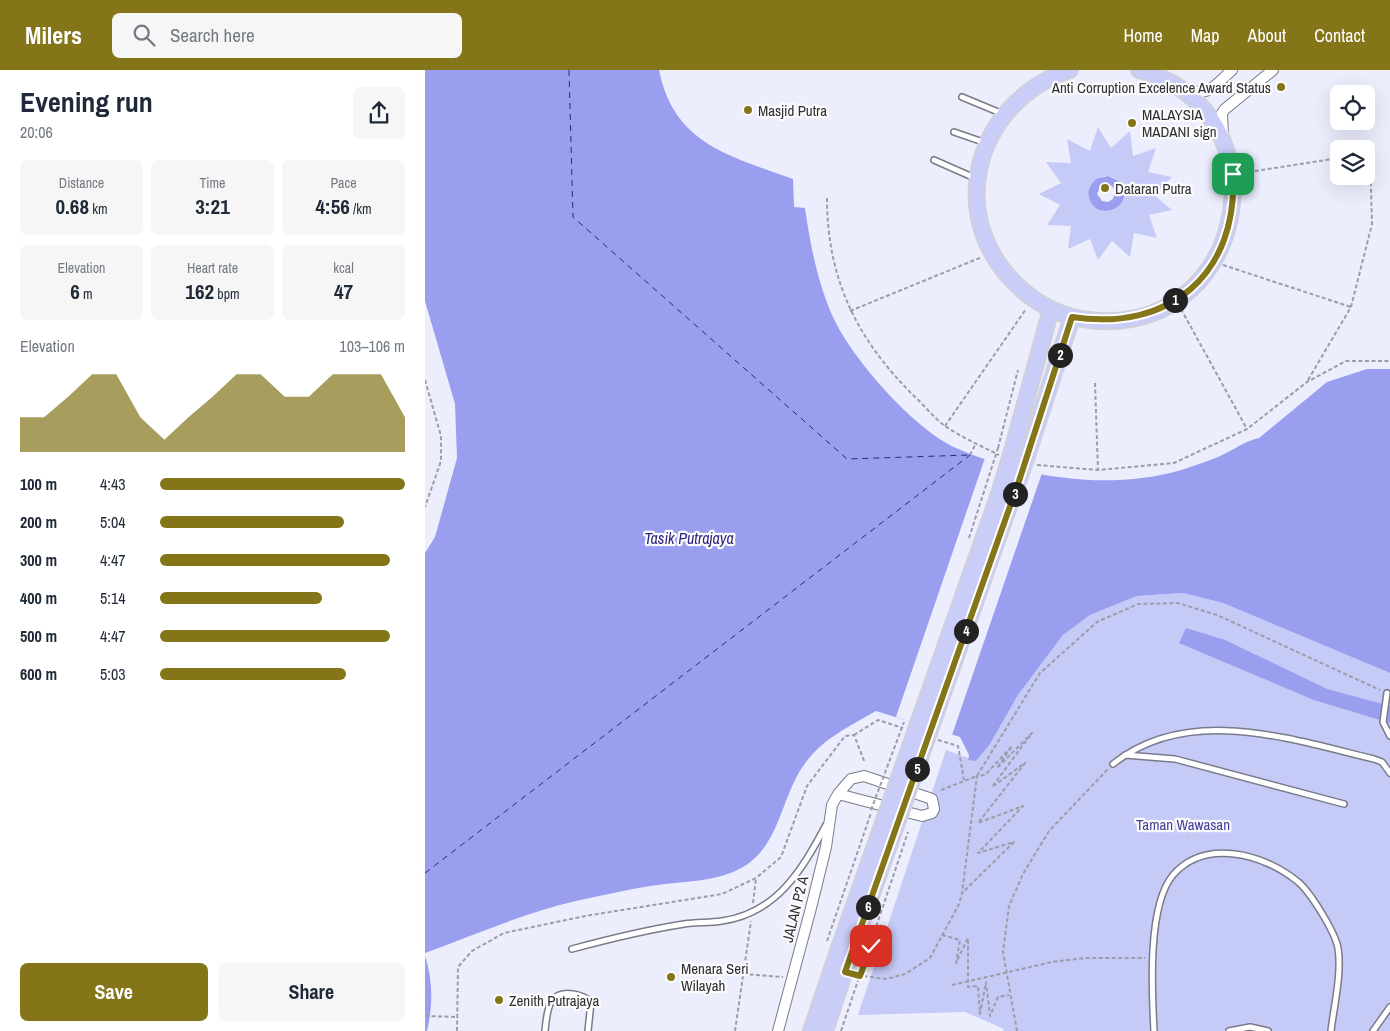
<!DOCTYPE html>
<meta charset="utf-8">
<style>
body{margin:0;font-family:"Archivo Narrow",sans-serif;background:#f6f6f7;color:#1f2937;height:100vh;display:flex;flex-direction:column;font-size:19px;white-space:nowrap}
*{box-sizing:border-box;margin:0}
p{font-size:16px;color:#747a83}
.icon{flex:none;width:28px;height:28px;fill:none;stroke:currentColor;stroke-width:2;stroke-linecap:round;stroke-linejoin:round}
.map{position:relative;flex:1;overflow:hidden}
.details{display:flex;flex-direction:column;background:#fff;width:425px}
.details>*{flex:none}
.fabs{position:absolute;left:905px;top:15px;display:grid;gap:10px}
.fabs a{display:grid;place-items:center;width:45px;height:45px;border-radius:8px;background:#fff;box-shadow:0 5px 20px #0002;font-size:25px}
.pin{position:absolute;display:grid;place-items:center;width:42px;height:42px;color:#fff;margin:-21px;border-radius:10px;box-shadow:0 2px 8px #0006}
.km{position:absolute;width:25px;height:25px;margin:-12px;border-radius:50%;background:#222;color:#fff;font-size:14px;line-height:25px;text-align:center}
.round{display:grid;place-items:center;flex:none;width:52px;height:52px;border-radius:8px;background:#f6f6f7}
.summary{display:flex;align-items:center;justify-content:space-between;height:85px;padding:0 20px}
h1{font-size:28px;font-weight:700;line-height:38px}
.stats{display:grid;grid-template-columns:repeat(3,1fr);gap:8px;height:85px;padding:5px 20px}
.stats div{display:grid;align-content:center;border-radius:8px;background:#f6f6f7;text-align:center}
.stats b{font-size:21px;font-weight:700}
.stats small{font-size:14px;font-weight:400}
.stats p{font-size:14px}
.chart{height:140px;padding:10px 20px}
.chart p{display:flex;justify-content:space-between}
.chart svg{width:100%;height:90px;margin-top:5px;fill:#837518;opacity:.7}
.primary-button{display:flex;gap:10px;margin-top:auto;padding:10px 20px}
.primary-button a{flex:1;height:58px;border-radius:8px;background:#837518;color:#fff;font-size:20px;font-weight:700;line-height:58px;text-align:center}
.primary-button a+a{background:#f6f6f7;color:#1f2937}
ul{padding:0 20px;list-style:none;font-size:16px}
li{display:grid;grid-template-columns:80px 60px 1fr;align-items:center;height:38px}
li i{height:12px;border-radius:6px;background:#837518}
header{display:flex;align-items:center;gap:30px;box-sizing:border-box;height:70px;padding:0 25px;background:#837518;color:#fff}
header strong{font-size:24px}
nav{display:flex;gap:28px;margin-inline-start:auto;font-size:18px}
.search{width:350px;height:45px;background:#f6f6f7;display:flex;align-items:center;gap:12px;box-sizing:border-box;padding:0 18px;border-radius:8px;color:#747a83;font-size:19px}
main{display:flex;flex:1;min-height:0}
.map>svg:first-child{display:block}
.green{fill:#c5caf6;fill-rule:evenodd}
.water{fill:#999eee;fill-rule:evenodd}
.pier{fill:#eceefe}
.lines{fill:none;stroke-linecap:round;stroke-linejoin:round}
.ferry{stroke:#2f247f;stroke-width:1;stroke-dasharray:6 5;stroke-linecap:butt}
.lane-casing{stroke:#797b89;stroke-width:8}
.street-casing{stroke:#797b89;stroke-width:12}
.primary-casing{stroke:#d1d1d3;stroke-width:18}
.path{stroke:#9b9da8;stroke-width:2;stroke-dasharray:4 2.5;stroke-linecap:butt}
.lane{stroke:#fff;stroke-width:5}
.street{stroke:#fff;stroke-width:10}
.primary{stroke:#cacdf8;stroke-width:15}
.primary-bridge-casing{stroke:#d1d1d3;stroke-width:18;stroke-linecap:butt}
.path-bridge{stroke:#9b9da8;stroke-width:2;stroke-dasharray:4 2.5;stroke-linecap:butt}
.primary-bridge{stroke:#cacdf8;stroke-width:15}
.route-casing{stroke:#fff;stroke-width:10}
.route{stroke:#837518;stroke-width:6}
.poi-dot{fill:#837518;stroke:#fcfcfc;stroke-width:2}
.labels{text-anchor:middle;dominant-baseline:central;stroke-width:4.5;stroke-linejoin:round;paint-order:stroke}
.poi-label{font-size:15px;fill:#2f2f35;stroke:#fcfcfc;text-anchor:start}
.park-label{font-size:15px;fill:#433f9b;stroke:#fcfcfc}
.street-label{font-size:15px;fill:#2f2f35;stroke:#fcfcfc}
.water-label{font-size:16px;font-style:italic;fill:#2f247f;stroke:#fcfcfc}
</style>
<header>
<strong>Milers</strong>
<div class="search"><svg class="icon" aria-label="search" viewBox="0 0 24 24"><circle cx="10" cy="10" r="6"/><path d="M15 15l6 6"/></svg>Search here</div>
<nav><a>Home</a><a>Map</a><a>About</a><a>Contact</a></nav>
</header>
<main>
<section class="details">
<div class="summary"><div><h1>Evening run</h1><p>20:06</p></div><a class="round"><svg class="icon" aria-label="share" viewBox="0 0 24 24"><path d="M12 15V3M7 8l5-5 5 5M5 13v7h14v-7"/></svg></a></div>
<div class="stats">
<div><p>Distance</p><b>0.68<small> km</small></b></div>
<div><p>Time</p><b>3:21</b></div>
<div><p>Pace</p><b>4:56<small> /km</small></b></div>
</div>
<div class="stats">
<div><p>Elevation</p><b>6<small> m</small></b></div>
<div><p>Heart rate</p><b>162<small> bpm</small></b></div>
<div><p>kcal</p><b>47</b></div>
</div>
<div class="chart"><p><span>Elevation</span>103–106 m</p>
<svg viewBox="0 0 160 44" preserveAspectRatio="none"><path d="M0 44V27L10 27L20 17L30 6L40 6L50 27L60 38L70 27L80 17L90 6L100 6L110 17L120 17L130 6L140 6L150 6L160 27V44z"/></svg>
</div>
<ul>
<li><b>100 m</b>4:43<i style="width:100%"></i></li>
<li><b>200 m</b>5:04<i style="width:75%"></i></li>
<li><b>300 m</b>4:47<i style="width:94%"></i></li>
<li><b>400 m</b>5:14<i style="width:66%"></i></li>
<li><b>500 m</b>4:47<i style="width:94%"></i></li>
<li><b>600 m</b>5:03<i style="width:76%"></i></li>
</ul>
<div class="primary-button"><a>Save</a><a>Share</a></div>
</section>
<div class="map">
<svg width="965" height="961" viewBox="0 0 965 961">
<rect width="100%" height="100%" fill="#eceefe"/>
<!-- green -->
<path class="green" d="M673,57l13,21 19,-17 3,25 23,-8 -8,24 24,5 -18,18 18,15 -23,5 8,23 -23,-5 -4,24 -18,-16 -14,19 -8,-21 -22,10 3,-23 -24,-1 13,-20 -21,-11 22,-11 -15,-21 25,1 -4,-24 23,12zM679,106c19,-1 27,20 12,32l-27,-11z
M758,523l40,10 167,70v358h-387l1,-2 -39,-17 -107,3 88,-265 30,11 14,-17 28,-49 45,-60 27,-20 47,-19z"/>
<!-- water -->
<path class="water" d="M0,0h234c15,75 72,86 134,109l1,28 11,1c5,36 13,76 28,109 19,42 82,113 123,131 56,25 125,38 186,30 27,-3 50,-11 76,-21 14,-6 26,-16 41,-19l68,-56 40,-13h23v304l-167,-70 -40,-10 -46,3 -47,19 -27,20 -45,60 -28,49 -14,17 -8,-1 1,-5 -9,-18 -84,-26c-26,15 -52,27 -70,51 -25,32 -25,83 -63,105 -27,16 -63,14 -93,19 -25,4 -50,10 -74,15 -52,12 -102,34 -151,52v-400l10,-16 22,-79 -2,-54 -30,-103z
M683,106l11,5c20,26 -24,43 -30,16 -2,-7 2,-13 7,-18zM679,115l8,1 3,5 -2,8 -5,3 -6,-1 -5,-7 3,-7z
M761,558l39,12 102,49 63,17v17l-76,-23 -135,-57z
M0,886c8,24 8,50 2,75h-2z"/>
<!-- pier -->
<path class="pier" d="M560,388l57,15 -90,262 -56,-18z"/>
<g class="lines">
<!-- ferry -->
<path class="ferry" d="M144,0l4,147 274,242 122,-4
M0,803l545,-418"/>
<defs>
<path id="lane" d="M537,27l41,17
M529,62l32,11
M509,90l43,19
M962,623l-4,29 7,14
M700,685l50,4 169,45
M688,694c75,-60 177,-25 261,-5l8,3 8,11
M147,879c37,-10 74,-19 112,-25 12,-2 25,-1 38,-3 55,-8 80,-51 104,-96
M120,961c2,-20 3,-41 28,-37 6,1 13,3 18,8l-3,29
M729,961c-2,-39 -7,-125 19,-156 32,-37 91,-21 124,6 13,10 38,51 41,67 4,26 -4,57 -7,83
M804,961l21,-4 18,4
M948,961l17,-24"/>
<path id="street" d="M759,19c25,9 30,-3 48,-19
M798,66l-1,-23 3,-4 48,-39
M353,961l33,-123 15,-61 6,-42 6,-11 13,-15 13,-3 68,23 2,10 -2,4 -10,3 -84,-22"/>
<path id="primary" d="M645,0c-100,34 -128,156 -43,224 20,16 46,26 73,27 151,6 185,-212 39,-251
M587,381l39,-142
M602,386l45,-139
M386,961l28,-83
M400,961l27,-81"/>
</defs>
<!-- lane casing -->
<use href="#lane" class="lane-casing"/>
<!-- street casing -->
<use href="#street" class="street-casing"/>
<!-- primary casing -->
<use href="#primary" class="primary-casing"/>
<!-- path -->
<path class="path" d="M817,103l97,-15
M402,128c0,81 30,142 88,199 10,9 19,21 30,29 16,11 36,20 54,29
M798,195l128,42
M756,239l66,120
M425,241l132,-54
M0,310l16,56v25l-16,46
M883,310l43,-73 21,-83 -2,-71 -4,1
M670,313l3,87
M520,356l81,-117
M573,378l20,-78
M545,385l6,-12
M612,395l61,5 76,-7 73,-34 60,-47 39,-21h44
M429,665l24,-15 25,8
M513,670l20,6 6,34
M516,720l36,-14 63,-103 57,-51 41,-18 40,-1 39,12 163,75
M328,833l3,-25
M517,865l18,5 -4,23 12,-25v49l10,-1 2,28 6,-32 4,34 8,-19 11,-2
M402,871l44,-128
M318,904l40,3
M432,905l29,4 19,-5 25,-16 29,-54 3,-11 15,-117 8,-1 27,-29 -15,22 35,-35 -40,54 33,-24 -47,60 45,-17 -45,47 36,-11 -52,51
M527,915l100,-23 33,-4h60
M0,946l33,1
M32,961l1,-64 14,-16 32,-18 81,-17 137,-22 34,-16 25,-21 26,-71 38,-50 9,-1 11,28
M310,961l16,-110
M416,961l67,-199
M592,961l-14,-79 6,-46 14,-32 26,-43 59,-62"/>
<!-- lane -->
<use href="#lane" class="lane"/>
<!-- street -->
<use href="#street" class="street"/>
<!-- primary -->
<use href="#primary" class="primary"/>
<defs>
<path id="primary-bridge" d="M414,878l160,-454 13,-43
M427,880l175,-494"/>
</defs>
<!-- primary-bridge casing -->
<use href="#primary-bridge" class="primary-bridge-casing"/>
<!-- path-bridge -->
<path class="path-bridge" d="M544,468l29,-90
M446,740l33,-88"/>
<!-- primary-bridge -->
<use href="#primary-bridge" class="primary-bridge"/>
</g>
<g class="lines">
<defs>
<path id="route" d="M446,876l-11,30 -15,-4 174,-491 53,-164c98,15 166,-43 161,-143"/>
</defs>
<!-- route casing -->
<use href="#route" class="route-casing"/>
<!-- route -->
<use href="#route" class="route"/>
</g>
<!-- markers -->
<g class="poi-dot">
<circle cx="856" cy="17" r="5"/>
<circle cx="323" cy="40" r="5"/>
<circle cx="707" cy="53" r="5"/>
<circle cx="680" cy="118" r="5"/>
<circle cx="246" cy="907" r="5"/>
<circle cx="74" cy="930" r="5"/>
</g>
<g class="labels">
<!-- poi labels -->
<g class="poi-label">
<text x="846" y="17" text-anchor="end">Anti Corruption Excelence Award Status</text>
<text x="333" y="40">Masjid Putra</text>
<text x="717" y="44">MALAYSIA<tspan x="717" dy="17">MADANI sign</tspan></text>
<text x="690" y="118">Dataran Putra</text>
<text x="256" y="898">Menara Seri<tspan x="256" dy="17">Wilayah</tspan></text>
<text x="84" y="930">Zenith Putrajaya</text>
</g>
<!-- park labels -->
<g class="park-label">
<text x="758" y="754">Taman Wawasan</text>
</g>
<!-- street labels -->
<g class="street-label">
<text transform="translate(370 839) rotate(-76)">JALAN P2 A</text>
</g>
<!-- water labels -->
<g class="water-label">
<text x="264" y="468">Tasik Putrajaya</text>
</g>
</g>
</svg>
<div class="fabs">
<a><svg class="icon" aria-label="locate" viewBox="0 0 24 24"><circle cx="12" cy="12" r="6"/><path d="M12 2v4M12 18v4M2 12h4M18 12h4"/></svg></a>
<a><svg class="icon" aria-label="layers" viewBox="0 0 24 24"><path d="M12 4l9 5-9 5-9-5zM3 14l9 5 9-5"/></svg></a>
</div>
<div class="pin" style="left:808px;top:104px;background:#1e9e55"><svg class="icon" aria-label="arrive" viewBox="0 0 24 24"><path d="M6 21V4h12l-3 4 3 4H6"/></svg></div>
<div class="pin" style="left:446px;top:876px;background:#d93025"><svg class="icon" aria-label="check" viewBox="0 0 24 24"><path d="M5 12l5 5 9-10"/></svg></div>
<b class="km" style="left:750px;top:230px">1</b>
<b class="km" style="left:635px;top:285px">2</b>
<b class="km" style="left:590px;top:424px">3</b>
<b class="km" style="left:541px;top:561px">4</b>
<b class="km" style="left:492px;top:699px">5</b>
<b class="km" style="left:443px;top:837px">6</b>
</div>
</main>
